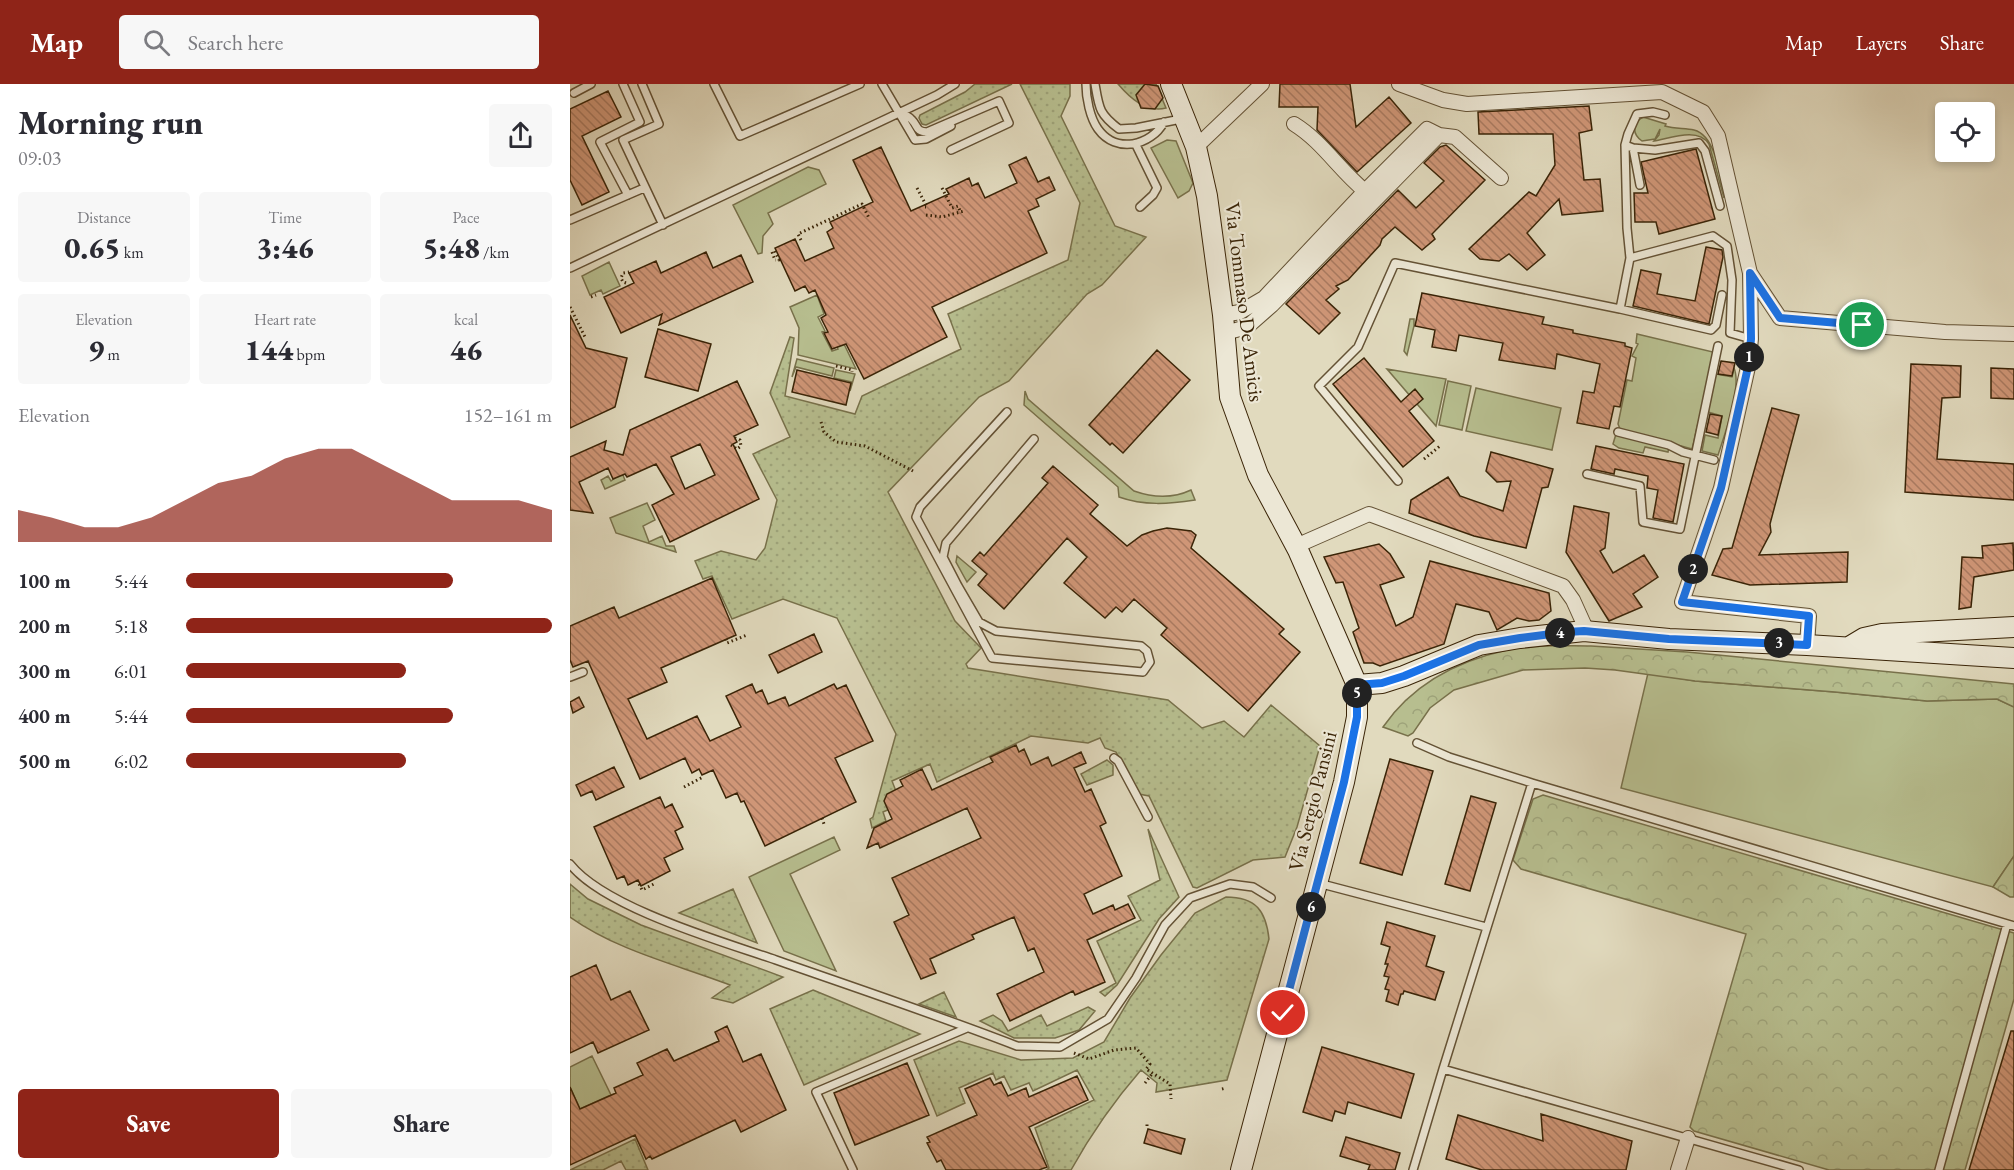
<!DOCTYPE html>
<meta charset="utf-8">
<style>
body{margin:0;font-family:"EB Garamond",serif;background:#f7f7f7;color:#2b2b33;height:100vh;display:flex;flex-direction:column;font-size:22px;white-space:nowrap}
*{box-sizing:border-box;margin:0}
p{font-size:20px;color:#7c7c81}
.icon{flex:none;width:33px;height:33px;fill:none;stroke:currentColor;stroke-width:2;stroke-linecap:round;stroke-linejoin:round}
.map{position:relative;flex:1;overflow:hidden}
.details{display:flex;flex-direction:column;background:#fff;width:570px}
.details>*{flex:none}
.buttons{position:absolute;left:1365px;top:18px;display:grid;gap:12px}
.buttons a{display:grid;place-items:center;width:60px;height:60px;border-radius:6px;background:#fff;box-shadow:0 3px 9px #0003;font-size:30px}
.pin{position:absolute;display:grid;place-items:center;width:51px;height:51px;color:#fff;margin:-26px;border:3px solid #fff;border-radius:50%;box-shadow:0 2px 6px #0007}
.km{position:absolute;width:30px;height:30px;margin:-15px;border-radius:50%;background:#222;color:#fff;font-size:16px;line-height:30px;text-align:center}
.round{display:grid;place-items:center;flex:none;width:63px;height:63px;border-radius:6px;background:#f7f7f7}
.head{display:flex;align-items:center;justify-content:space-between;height:102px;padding:0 18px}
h1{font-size:33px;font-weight:800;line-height:45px}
.stats{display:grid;grid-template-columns:repeat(3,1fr);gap:9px;height:102px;padding:6px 18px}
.stats div{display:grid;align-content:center;border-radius:6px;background:#f7f7f7;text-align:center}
.stats b{font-size:30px;font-weight:800}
.stats small{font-size:16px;font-weight:400}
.stats p{font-size:16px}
.chart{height:168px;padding:12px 18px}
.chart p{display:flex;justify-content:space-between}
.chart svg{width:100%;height:108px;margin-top:6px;fill:#8f2418;opacity:.7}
.cta{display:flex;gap:12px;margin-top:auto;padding:12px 18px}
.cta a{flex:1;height:69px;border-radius:6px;background:#8f2418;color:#fff;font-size:24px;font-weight:800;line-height:69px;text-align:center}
.cta a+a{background:#f7f7f7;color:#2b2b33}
ul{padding:0 18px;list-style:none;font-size:20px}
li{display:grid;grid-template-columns:96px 72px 1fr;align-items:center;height:45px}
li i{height:15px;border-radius:8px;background:#8f2418}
header{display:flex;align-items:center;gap:36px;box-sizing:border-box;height:84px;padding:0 30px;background:#8f2418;color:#fff}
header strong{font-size:28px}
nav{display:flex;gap:33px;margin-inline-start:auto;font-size:21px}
.search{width:420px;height:54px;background:#f7f7f7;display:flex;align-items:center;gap:15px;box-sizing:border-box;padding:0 21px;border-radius:6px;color:#7c7c81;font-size:22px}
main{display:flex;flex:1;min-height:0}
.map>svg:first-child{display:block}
.grass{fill:#b7be8f;stroke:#78714b;stroke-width:1.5}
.forest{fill:url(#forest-crowns);stroke:#78714b;stroke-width:1.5}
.park{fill:url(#park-dots);stroke:#78714b;stroke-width:1.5}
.building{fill:url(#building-back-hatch);stroke:#3a2407;stroke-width:1.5;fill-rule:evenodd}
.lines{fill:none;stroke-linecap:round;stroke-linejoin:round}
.lane-casing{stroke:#645235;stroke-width:10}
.street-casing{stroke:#645235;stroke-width:16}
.secondary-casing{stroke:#3a2407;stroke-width:22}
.path{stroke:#3a2407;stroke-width:3;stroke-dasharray:1.5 3;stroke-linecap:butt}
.lane{stroke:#ece7d5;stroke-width:7}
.street{stroke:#ece7d5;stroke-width:14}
.secondary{stroke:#ece7d5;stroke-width:20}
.route-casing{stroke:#fff;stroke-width:12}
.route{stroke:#1a73e8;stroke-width:8}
.labels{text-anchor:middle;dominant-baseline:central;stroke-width:4.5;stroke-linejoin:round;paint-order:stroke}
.street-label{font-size:21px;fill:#3a2407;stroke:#ece7d5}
</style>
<header>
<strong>Map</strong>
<div class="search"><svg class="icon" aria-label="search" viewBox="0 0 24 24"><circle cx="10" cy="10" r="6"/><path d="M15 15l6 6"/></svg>Search here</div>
<nav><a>Map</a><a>Layers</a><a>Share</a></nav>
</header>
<main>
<section class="details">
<div class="head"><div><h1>Morning run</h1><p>09:03</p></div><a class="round"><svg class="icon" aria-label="share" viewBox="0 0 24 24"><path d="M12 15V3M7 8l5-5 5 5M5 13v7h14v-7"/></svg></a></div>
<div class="stats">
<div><p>Distance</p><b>0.65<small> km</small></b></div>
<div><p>Time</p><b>3:46</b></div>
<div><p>Pace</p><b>5:48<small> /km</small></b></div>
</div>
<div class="stats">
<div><p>Elevation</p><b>9<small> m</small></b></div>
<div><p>Heart rate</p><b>144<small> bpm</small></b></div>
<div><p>kcal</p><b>46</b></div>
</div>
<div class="chart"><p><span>Elevation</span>152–161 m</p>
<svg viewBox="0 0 160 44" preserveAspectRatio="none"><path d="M0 44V31L10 34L20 38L30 38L40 34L50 27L60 20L70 17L80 10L90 6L100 6L110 13L120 20L130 27L140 27L150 27L160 31V44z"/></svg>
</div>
<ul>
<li><b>100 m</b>5:44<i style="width:73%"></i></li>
<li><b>200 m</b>5:18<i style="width:100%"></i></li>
<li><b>300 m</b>6:01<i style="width:60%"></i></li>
<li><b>400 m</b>5:44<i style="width:73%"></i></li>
<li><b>500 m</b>6:02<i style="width:60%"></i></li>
</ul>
<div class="cta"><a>Save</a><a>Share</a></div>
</section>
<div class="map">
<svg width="1444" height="1086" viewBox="0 0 1444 1086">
<defs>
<pattern id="forest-crowns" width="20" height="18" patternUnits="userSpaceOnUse" patternTransform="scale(1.5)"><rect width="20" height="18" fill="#b7be8f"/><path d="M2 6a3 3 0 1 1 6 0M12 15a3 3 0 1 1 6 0" fill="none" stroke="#9ea37a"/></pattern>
<pattern id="park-dots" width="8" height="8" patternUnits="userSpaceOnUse" patternTransform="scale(1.5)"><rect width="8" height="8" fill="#b7be8f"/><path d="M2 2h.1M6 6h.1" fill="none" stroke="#9ea37a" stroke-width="1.8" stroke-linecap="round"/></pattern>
<pattern id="building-back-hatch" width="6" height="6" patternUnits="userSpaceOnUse" patternTransform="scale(1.5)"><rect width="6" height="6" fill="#cf9677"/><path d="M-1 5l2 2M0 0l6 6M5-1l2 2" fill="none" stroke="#a97a60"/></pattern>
</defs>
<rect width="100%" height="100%" fill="#e1dabe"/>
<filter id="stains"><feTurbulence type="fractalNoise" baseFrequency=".00333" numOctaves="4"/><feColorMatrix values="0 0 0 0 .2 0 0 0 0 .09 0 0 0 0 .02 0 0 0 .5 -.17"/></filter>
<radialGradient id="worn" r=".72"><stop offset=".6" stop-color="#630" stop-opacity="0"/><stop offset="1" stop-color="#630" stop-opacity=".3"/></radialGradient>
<!-- grass -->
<path class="grass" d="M1073,33l23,7 -1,2c10,3 20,2 29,4 23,6 26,49 30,68l-15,-54c-11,-17 -38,-6 -55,-3l5,-6 1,-6 -5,10 -13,2c-10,-7 -10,-18 1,-24z
M597,56l9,1 17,42 -4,8 -11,7 -27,-50z
M238,83l11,3 7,14 -58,29 5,11 -10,12 -1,17 -4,1 -25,-49z
M39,178l11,24 -17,8 -2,-4 -11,5 -8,-19z
M247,211l7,19 -6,3 7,14 -3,1 10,19 6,-2 -2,-4 7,-3 13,27 -58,-14 1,-27 -9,-21z
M840,235h4v7l-7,29 -3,-4z
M1067,250l76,18 -11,61c-6,11 -6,23 -10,36l-72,-20 -2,-5 9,-44 5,1 4,-23 -4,-2 6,-12 -2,-1z
M227,275l37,9 -2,8 -36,-9 -4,10z
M1164,284c8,18 -9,66 -16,87l-16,-4 3,-16 13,3 4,-22 -14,-4 8,-38 16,3z
M817,285l59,10 -10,47z
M266,286l19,4 -5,17 2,-9 -18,-4z
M878,297l23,5 -9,44 -23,-5z
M906,304l85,20 -9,42 -86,-19z
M455,307l3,8 106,92c20,7 38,8 57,-1l4,10c-26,4 -51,6 -76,-3l-1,-10 -94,-82z
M1046,350l53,13 -1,5 -23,-5 -2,6 -24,-5 -6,-4z
M52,389l3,7 -20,9 -4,-9 7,-4 3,5z
M77,419l8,17 -12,6 6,16 13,-6 4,10h8l2,6 -60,-19 -6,-15z
M387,472l19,16 -9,10 -11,-20z
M1078,589l47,8 140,11 92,9 70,-2 17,8v149l-21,31 -372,-99z
M264,753l6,13 -50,24 46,97 -52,-20 -35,-74z
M22,972l19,39 -31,14 -10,-22v-20z"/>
<!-- forest -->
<path class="forest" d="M1021,562l96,6 327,32v23l-17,-8 -70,2 -92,-9 -140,-11 -80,-11 -30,-2 -62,2 -69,20 -24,18 -17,25 -5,3 -25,-9c29,-42 74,-66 124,-77 27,-6 56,-4 84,-4z
M973,711l471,138v66l-49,171h-136l-135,-39 -4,-4 56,-193 -225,-65 -8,-9 20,-61z
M1444,772v41h-4l-17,-10z"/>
<!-- park -->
<path class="park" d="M405,0h37l-86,41 -4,-1 -3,-6 1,-3 45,-23z
M450,0h50v12l-9,20 54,110 31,11 -44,48 -15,9 -78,87 -30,16 -91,95 67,129 26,27 -15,16 2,4 200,32 34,28 22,-7 20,16 27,-32 49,41 -23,81 -12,30 -32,3 -56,28 -4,-1 -44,-91 -10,-2 -23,-42 -11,-4 -5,-10 -12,5 -57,-7 -94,46 -7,-18 -38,17 9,23 -18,8 3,9 -14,7 -2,-9 3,-2 23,-83 -59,-116 -54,-19 -51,20 -20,-43 -9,3 -8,-18 26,-10 35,9 9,-12 12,-48 -24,-46 37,-17 -20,-44 20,-56 4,1 -9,58 70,18 7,-18 99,-47 -13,-35 120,-54 12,-57z
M548,0h38l10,24c-20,5 -36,-10 -48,-24z
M537,676l6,5v10l-26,10 -6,-11z
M578,745l31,68 -20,22 -42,66 -12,11 -5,-4 16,-9 -19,-42 44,-21 -13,-24 32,-16z
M0,800l18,15 53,26 142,52 -50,26 -21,-5 18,-13c-55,-21 -112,-34 -160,-68z
M163,805l24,54 -78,-30z
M656,813c30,0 40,14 43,42l-42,141 -71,12 1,-9 -16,-13c-27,31 -50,64 -70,100h-25l3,-2 -14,-40 59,-28 -17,-30 -44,21 -4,-8 -18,7 -7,-14 -8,4 -3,-7 -34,15 6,15 -28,13 -23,-56 45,-19 62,19 52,-2 31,-16 26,-44 31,-43 34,-42z
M243,906l107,44 -116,51 -34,-76z
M374,908l12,25 -37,-13z
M518,923l7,4 -16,19 -24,8h-41l-34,-17 13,-6 9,6 6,10 33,-16 6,11z
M65,1055l13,31h-22l-5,-9 -18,9h-33z"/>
<!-- building -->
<path class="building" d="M575,0l13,2 5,12 -8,11 -14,-1 -5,-13z
M710,0h70l6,43 33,-30 22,26 -54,49 -40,-42 1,-23h-39z
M38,7l13,26 -39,19 27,56 -27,13 -12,-25v-71z
M1019,22l3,24 -13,3 5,47 16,-1 3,32 -41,4 -3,-16 -32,34 18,22 -18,15 -18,-16 -10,7 -19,-2 -11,-10 60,-57 7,4 19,-31 -2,-31h-74l-1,-22z
M876,61l39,35 -53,54 3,5 -13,11 -27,-23 -13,12 -2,6 -32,35 -12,6 3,3 -13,11 14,13 -21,21 -33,-30 112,-114 18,18 28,-27 -20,-18 16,-16z
M311,63l30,64 38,-17 -3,-5 23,-11 3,8 6,-3 7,15 32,-15 -8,-18 17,-8 12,25 11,-5 6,13 -19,9 3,7 -11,5 19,42 -115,54 15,30 -83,42 -18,-35 -14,5 -8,-16 4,-1 -7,-14 5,-3 -11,-25 -6,3 -4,-7 -10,5 -20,-43 20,-9 10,22 29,-13 -7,-16 6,-4 -3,-6 43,-20 -20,-42z
M1126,65l19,70 -56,15 -3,-12h-21l-1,-29h14l-7,-31z
M1136,163l16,3 1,7 -14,67 -76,-18 8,-36 20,4 -4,20 38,7z
M136,168l7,16 28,-13 12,27 -94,43 3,-11 -41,19 -17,-36 30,-14 -5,-10 27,-12 5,12z
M852,209l122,24 -2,7 31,6v3l52,10v3l7,2 -12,59 -6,-1 -5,23 -32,-6 6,-32 11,2 6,-29 -43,-10 -2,15 -56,-9 4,-17 -44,-8 -3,16 -24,-4 3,-17 -20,-4z
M0,231l16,33 41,10 -12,49 -45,21z
M88,245l53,15 -13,47 -53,-14z
M587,266l33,30 -67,73 -11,-10 -2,2 -21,-20z
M794,274l37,44 14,-13 8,10 -14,12 25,30 -31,26 -70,-83z
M1151,277l14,2 -3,13 -14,-2z
M1341,280l50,2 -1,31 -18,1 -5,61 77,5v36l-109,-8z
M1421,284l23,1v30l-23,-1z
M227,286l54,13 -5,22 -54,-13z
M167,297l21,44 -24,11 3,6 -4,2 26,55 -89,43 -18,-37 22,-11 -18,-30 -29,13 -2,-3 -12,5 -5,-11 -29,14 14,31 -23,-3v-53l36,-16 -2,9 19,5 7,-25zM130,360l15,31 -30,14 -14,-32z
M1202,324l27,7 -29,109 1,8 -12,23 89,-3 -1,30 -97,3 -38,-10 11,-26 9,-1z
M1140,330l12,2 -4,19 -12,-3z
M1026,362l88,18 -11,58 -20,-4 5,-28 -11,-2 1,-12 -33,-7 -1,5 -23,-5z
M921,368l62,17 -5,18 -6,1 -16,60 -52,-12 -65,-23 2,-13 37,-23 12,19 43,15 8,-30 -14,1 -11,-11z
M483,382l45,39 -8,9 37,32 15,-11 11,-4 14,-3 24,3 5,4 -5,13 93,81 -5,5 21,18 -52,59 -87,-76 6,-7 -33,-29 -12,13 -6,-5 -11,11 -41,-35 23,-26 -20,-19 -63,71 -26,-24 9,-11 -15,-13 8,-9 4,4 64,-73 -6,-5z
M1004,422l35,7 -4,35 -5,3 13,22 31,-18 14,22 -25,17 9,13 -33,14 -43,-69z
M1443,459l1,27 -40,7 -3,30 -12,2 3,-52 21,1 -1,-12z
M809,460l11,10 14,23 -24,8 16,41 17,-9 17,-56 119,32 2,18 -12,9 -10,1 -12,-3 -20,12 -8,-18 -33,-8 -12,40 -64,22 -7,-3h-9l-11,-31 6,-4 -16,-46 -7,1 -12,-26z
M142,494l24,57 -75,33 6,14 -39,17 19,40 50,-23 13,25 31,-14 -15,-31 26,-12 4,9 6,-3 6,14 17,-7 4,9 45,-22 3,5 9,-4 27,56 -38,17 21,44 -91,44 -21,-45 -3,1 -4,-9 -11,5 -13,-28 -11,5 -3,-6 -7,4 -7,-15 -45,21 -52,-118 -15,6 -3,-7v-34l44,-19 5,11z
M244,550l8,18 -44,21 -9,-18z
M9,613l5,10 -11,6 -3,-11z
M446,661l3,7 5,-3 7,16 17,-8 4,9 29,-14 5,11 -12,5 11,24 6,-3 15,34 -6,3 22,50 -38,18 9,20 20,-9 2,5 13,-6 7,14 -48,22 18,42 -30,13 -2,-4 -63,30 -13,-27 47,-22 -10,-24 -6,3 -14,-34 -42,18 2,4 -44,20 6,14 -15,6 -27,-57 15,-7 -17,-37 89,-40 -14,-30 -87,40 -2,-5 -11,5 7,-20 18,-9 -8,-18 3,-7 16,-8 -3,-6 22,-11 10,21 61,-28 -3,-5z
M820,675l43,12 -31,104 -42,-12z
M44,683l10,20 -28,13 -4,-9 -11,5 -5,-11z
M901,712l25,7 -26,88 -25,-7z
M90,713l5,11 7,-4 11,23 -8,4 8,18 -19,9 6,13 -29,15 -3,-6 -10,5 -4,-9 -7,3 -23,-52z
M817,838l48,14 -9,30 18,6 -9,28 -31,-9 -1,3h-2l-3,11 -12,-4 3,-11 -4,-1 4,-12 -5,-1 4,-12h-3l5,-17 -9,-3z
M26,881l15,35 19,-9 19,39 -51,23 -5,-11 -23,11v-76z
M157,942l16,36 18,-8 25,56 -45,22 -6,-12 -83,39 -2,-3 -4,3 -11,-24 -65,30v-78l10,22 36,-16 -2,-5 29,-13 -6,-12 30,-14 7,12 45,-20 -4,-9z
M1441,947h3v139h-45z
M752,963l92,27 -13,44 -53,-16 -3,12 -10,-3 -3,10 -29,-9z
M337,979l22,52 -74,30 -21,-52z
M507,992l11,24 -59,27 18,40 -8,3h-93l-5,-10 -4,2 -10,-19 3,-1 -3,-5 50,-22 -12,-26 25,-11 4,7 7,-3 7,14 18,-8 3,9z
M971,1030l91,27 -6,29h-144l-36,-11 12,-44 85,26z
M578,1045l37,10 -4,15 -37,-11z
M776,1053l54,16 -5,17h-27l2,-5 -30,-9z"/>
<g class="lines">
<defs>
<path id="lane" d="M53,0l17,38 -40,20 28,53
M72,0l17,40 -36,16 40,85
M144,0l26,52 120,-52
M312,0l33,56 11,-1 25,-13
M516,0c0,14 4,34 12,45 18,25 53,17 66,-7
M525,0c4,24 4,30 24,45l17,-1 45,-9
M4,9l17,-9
M329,29c4,1 10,3 13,7 6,6 4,12 15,12l72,-31 10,22 -58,27
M566,61l21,43 -4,7 -13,12
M1055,61l3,-11 9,-20 16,-2 12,3
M1063,64l22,2 44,-7 6,8 15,55
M0,136l74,-32
M1060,174l-3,-30 -2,-83 8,3 7,37
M0,184l367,-173 18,-11
M1050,225l91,21 5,-5 6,-30
M437,328l-87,95 -4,10 76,141 151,14 7,-10 -3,-11 -6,-5 -145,-15 -17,-9 -21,-36 -15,-29 3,-14 88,-104
M1048,348l51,13 14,7 31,8
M1017,390l53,12 3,36 37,7 38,-183
M828,397l-79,-95 39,-39 37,-84 225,46 10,-51 83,-22 14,10 5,34 -2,53 21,6
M0,593l13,-5
M847,659l32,14 83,26
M544,674l4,3 30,56
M0,780c35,44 151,77 206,96 80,28 161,55 241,86l43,1 48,-28 28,-41 29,-53 25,-27 40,-14 23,3 18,11
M748,799l168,44
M873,985l356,101
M283,1086l-37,-78 151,-64
M843,1086l30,-101 89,-286 482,143
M1369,1086l68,-246"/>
<path id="street" d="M829,0l44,16 24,4 195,-12 41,20 15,24 32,137 1,66 -3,28 -27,121 -39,114 127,14 -2,29
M724,40c29,18 45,46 71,67
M869,51l16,2 46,41
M626,63l66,-63
M1180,189l30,45 165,14 69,2
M653,231l17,-3 24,-14 101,-107 62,-62 12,6 -167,170 -25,22 -22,6
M726,462l73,-32 194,72 10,14 14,31
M1108,1086l10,-32"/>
<path id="secondary" d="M601,0l25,63 11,49 16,119 7,82 28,78 40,75 59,135v32l-13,65 -103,388
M1279,563l15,-9 18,-4 132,-7
M787,601l25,-2 22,-7 75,-31 41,-7 64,-7 85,8 138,6 207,13"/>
</defs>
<!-- lane casing -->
<use href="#lane" class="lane-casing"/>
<!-- street casing -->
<use href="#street" class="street-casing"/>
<!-- secondary casing -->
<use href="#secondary" class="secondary-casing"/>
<!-- path -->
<path class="path" d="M347,104l10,19h-2
M372,104l10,20 6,-2 3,7
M356,131l16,2 22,-6
M231,156l-3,-6 64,-30 7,14
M205,167l4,9h-4
M202,168l3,8
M56,199l-3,-1 -2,-4 2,-5 6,-1
M21,213l5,-2
M0,223l15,30
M266,282l16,4v2
M251,338l3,10 12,10 29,4 48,25
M161,361l6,4 4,-3 -1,-6 -5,-2
M854,375l16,-13
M156,555l1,4 20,-8
M114,703l19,-10
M252,734l2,6
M69,800l3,6 12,-6
M504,969l15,6 25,-9 22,-2 14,16 -4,5 24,15 1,15
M575,999l7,-9
M652,1005l4,-1
M577,1042v-3"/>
<!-- lane -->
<use href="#lane" class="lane"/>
<!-- street -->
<use href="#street" class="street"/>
<!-- secondary -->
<use href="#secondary" class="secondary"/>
</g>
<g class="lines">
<defs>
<path id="route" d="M713,929l61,-231 13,-65v-32l25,-2 22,-7 75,-31 41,-7 47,-6 17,-1 85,8 138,6 2,-29 -127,-14 39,-114 27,-121 3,-28 -1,-66 30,45 82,7"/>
</defs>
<!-- route casing -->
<use href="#route" class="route-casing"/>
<!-- route -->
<use href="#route" class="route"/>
</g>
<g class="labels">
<!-- street labels -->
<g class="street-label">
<text transform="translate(675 218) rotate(83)">Via Tommaso De Amicis</text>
<text transform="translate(742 717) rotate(-76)">Via Sergio Pansini</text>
</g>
</g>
<rect width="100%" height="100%" filter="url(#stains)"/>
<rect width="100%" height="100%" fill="url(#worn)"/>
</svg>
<div class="buttons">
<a><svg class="icon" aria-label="locate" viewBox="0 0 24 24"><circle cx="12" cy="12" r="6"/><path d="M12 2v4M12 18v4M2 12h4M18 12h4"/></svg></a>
</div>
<div class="pin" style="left:1292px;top:241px;background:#1e9e55"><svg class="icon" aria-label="arrive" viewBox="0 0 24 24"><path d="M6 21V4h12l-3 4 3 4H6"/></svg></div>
<div class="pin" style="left:713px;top:929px;background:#d93025"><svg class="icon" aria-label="check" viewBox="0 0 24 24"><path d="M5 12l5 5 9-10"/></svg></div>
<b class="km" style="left:1179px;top:273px">1</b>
<b class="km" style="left:1123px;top:485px">2</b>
<b class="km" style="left:1209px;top:559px">3</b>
<b class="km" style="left:990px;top:549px">4</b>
<b class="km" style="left:787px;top:609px">5</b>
<b class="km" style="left:741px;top:823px">6</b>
</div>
</main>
